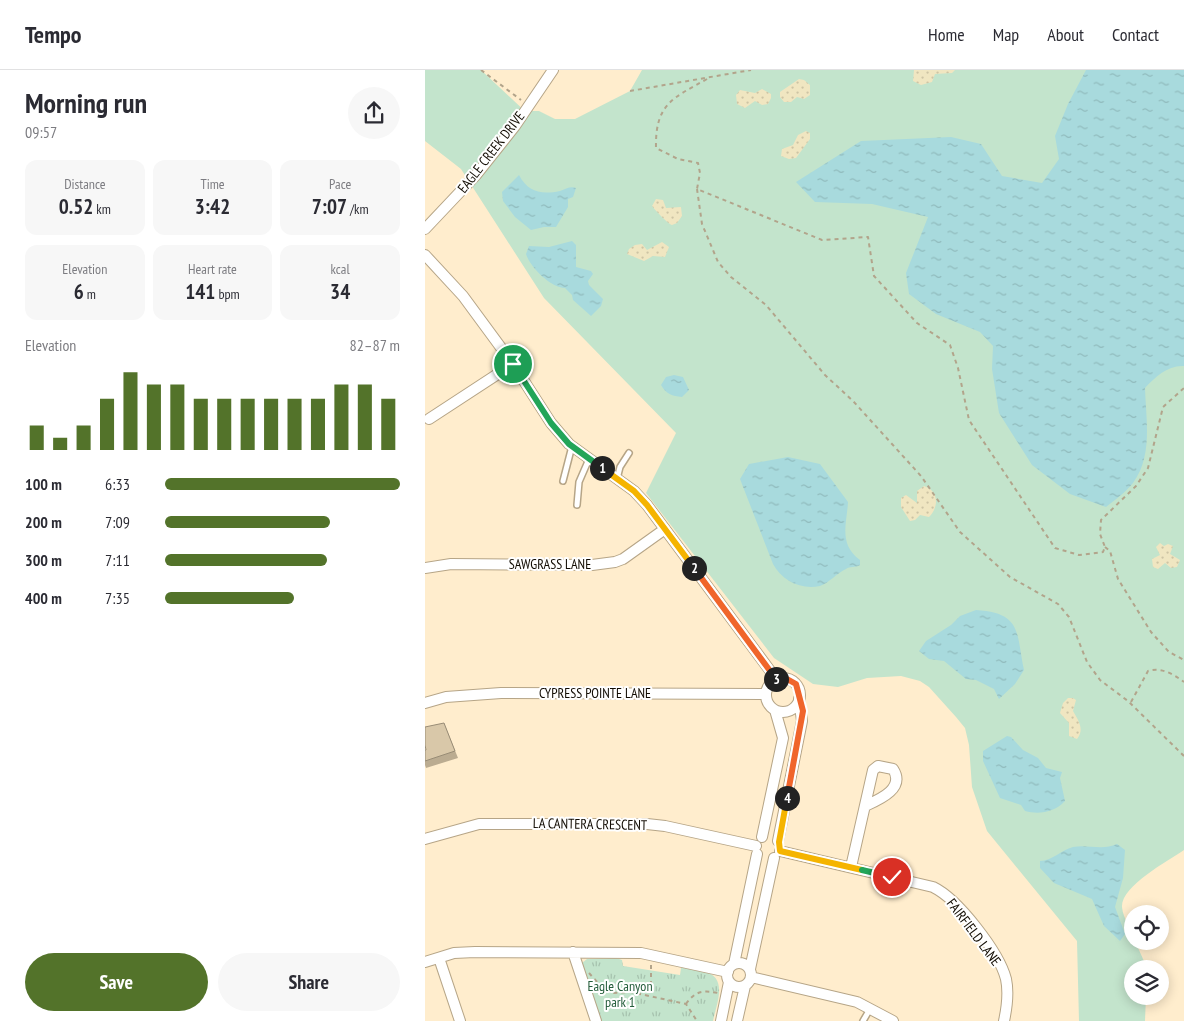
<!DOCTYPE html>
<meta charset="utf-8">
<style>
body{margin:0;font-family:"PT Sans Narrow",sans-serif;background:#f7f7f7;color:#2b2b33;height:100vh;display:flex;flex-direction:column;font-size:19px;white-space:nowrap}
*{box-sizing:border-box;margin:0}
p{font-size:16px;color:#7c7c81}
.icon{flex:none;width:28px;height:28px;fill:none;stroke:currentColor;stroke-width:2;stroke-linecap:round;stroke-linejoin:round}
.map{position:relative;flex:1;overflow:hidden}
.sheet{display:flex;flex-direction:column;background:#fff;width:425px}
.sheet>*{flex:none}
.buttons{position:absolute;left:699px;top:835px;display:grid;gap:10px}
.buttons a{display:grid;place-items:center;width:45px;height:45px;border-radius:50%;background:#fff;box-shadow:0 2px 12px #0003;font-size:25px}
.pin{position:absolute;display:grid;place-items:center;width:42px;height:42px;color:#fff;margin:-21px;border:2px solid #fff;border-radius:50%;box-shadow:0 1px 5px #0007}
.km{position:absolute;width:25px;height:25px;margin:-12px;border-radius:50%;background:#222;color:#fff;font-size:14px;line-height:25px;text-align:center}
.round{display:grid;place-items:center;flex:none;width:52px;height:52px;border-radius:26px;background:#f7f7f7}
.head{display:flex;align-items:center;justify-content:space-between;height:85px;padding:0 25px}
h1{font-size:28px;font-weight:700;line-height:38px}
.metrics{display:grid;grid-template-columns:repeat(3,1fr);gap:8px;height:85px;padding:5px 25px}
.metrics div{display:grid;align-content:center;border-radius:12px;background:#f7f7f7;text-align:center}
.metrics b{font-size:21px;font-weight:700}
.metrics small{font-size:14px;font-weight:400}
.metrics p{font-size:14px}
.chart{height:140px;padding:10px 25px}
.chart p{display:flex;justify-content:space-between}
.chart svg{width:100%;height:90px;margin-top:5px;stroke:#53732a;stroke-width:6}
.action{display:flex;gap:10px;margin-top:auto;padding:10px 25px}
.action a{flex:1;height:58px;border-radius:30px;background:#53732a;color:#fff;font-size:20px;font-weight:700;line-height:58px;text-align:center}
.action a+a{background:#f7f7f7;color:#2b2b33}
ul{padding:0 25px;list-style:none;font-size:16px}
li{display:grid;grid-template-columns:80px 60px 1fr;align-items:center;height:38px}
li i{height:12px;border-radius:6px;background:#53732a}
header{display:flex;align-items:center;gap:30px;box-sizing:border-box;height:70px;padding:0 25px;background:#fff;border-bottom:1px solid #e1e1e2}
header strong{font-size:24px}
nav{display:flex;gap:28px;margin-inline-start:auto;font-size:18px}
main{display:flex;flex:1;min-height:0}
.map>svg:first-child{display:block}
.grass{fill:#c3e4cc}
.sand{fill:url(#sand-dots)}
.park{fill:url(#park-tufts)}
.water{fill:url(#water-ripples)}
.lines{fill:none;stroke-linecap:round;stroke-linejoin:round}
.lane-casing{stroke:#b6a587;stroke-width:8}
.street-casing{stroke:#b6a587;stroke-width:12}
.path{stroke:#b2a48b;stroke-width:2;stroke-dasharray:4 4;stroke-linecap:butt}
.lane{stroke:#fff;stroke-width:5}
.street{stroke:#fff;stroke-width:10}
.wall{fill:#bbac91}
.building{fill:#d9c8a9;stroke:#988c76}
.split-1-casing{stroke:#fff;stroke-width:10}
.split-2-casing{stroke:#fff;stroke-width:10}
.split-3-casing{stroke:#fff;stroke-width:10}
.split-4-casing{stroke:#fff;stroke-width:10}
.split-5-casing{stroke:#fff;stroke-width:10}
.split-6-casing{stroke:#fff;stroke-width:10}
.split-1{stroke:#22a559;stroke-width:6}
.split-2{stroke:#f5b400;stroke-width:6}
.split-3{stroke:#f0652b;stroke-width:6}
.split-4{stroke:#f0652b;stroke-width:6}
.split-5{stroke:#f5b400;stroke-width:6}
.split-6{stroke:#22a559;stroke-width:6}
.labels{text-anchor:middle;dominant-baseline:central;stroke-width:4;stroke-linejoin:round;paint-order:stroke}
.street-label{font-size:14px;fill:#120c03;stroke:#fff}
.park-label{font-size:14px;fill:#245d3b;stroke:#fff}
</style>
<header>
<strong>Tempo</strong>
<nav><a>Home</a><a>Map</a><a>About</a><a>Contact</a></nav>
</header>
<main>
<section class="sheet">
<div class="head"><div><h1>Morning run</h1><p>09:57</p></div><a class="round"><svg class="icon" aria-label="share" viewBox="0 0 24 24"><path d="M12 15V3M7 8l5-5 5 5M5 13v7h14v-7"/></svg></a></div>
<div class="metrics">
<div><p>Distance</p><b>0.52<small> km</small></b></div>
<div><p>Time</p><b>3:42</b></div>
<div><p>Pace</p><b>7:07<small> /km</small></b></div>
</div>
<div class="metrics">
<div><p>Elevation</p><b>6<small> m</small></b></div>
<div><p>Heart rate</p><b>141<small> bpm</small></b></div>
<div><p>kcal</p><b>34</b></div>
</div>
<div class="chart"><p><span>Elevation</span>82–87 m</p>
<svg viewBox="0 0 160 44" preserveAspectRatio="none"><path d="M5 44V32M15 44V38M25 44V32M35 44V19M45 44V6M55 44V12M65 44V12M75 44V19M85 44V19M95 44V19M105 44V19M115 44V19M125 44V19M135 44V12M145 44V12M155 44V19"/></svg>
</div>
<ul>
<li><b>100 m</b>6:33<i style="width:100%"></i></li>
<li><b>200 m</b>7:09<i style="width:70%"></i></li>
<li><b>300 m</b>7:11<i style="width:69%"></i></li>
<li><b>400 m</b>7:35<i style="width:55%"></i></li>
</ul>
<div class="action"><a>Save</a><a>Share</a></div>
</section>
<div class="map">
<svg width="759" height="951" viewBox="0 0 759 951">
<defs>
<pattern id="sand-dots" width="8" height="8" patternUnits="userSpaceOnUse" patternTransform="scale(1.25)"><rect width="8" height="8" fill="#f0e6c1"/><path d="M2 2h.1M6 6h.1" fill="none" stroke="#cdc4a4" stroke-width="1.8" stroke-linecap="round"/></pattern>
<pattern id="park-tufts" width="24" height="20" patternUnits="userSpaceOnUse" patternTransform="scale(1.25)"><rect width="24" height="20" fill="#c3e4cc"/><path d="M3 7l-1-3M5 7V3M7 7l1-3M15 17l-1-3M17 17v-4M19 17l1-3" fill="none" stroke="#a6c2ae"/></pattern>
<pattern id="water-ripples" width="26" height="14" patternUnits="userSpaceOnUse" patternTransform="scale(1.25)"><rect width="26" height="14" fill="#a8dadd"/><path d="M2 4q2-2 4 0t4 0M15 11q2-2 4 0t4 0" fill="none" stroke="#90babc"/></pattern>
</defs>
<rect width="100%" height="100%" fill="#ffedcd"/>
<!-- grass -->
<path class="grass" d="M0,0h56l48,45 3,-4h7l16,8h20l55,-28 12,-21h542v780c-16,11 -63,36 -62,57 1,12 10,22 11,34h2l12,27 -14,1v27h13l-1,25h-66l-2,-80 -90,-110 -15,-44 -3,-42 -4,-17 -9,-11 -27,-30 -9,-6 -19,-5 -34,2 -29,9 -25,-3 -39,-26 -128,-165 30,-60 -132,-135 -83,-129 -36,-28z"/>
<!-- sand -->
<path class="sand" d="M489,0h41l-3,3 -17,1 -3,8 -11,3 -8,-4z
M374,9l5,1 6,5v10l-6,4 -7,-2 -6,5h-7l-4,-5v-5z
M337,19l9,5v4l-3,6 -6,1 -7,-4 -10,7 -8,-4 -1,-9 4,-5 15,3z
M381,61l4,2v6l-14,19 -7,1 -8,-3 1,-7 11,-4 5,-10z
M231,129l7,1 3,8 15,-1 1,9 -5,7 -5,2c-4,-1 -17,-15 -20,-19z
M237,172l7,5 -4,10 -12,-1 -9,5 -17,-7 2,-5 6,-4 7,-1 5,6z
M499,416c15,5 15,21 5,31l-9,-2 -5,5 -5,1 -9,-14v-9l5,-3 11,8v-12z
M735,473l4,3 4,-2 5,2 -3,8 10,6 -3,7 -6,1 -6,-5 -7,6 -5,-2 -1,-8 8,-4 -4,-8z
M643,628h5l3,2 -3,11c5,9 12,18 4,28l-8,-3v-13l-9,-10 3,-10z"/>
<!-- park -->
<path class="park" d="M191,888l6,2 1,6 57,9 1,-7c7,0 14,1 21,3 27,5 15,31 11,50h-114l-17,-58 5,-4z"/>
<!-- water -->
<path class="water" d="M661,0h98v296c-16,-1 -29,11 -39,22 1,32 8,68 -12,95 -7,9 -18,17 -27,24l-36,-13 -38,-29 -33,-52 -7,-44 1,-23 -13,-14 -44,-18 -27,-20 -3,-21 22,-56 -56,-13 -57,-2 -19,-20 65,-41 90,-4 30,7 21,32 40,7 17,-24 -4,-23 13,-32z
M94,105c9,17 22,20 41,16 6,-2 10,-5 16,-3l-3,9 -5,2v8l-12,20h-12l-13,3 -16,-13 -12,-16 -1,-9z
M147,171l4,4v22l15,4 2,3 -5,7 1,4 14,14 -2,7 -10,10 -18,-16 -1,-5 -7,-7c-14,0 -35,-21 -39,-34l3,-8 20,1z
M249,305l9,2 6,13 -7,7c-10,-1 -16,-3 -21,-12l5,-8z
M363,387l32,7 28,38c-1,21 -10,42 12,58v5c-5,3 -10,1 -14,4 -9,4 -17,14 -26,17 -19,4 -38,-5 -47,-22l-33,-85 9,-15z
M551,540c46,3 40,22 48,60l-9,14 -16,15 -5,-10 -18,-9 -10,-1 -22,-18 -15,-2 -10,-8 7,-10 25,-16 9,-9z
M582,666l4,1 12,13 15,8 8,10 16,4 -2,6 5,23c-10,11 -26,14 -40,10l-4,-6 -21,-7 -17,-37v-10z
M692,774l8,6 -2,28 -8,29 10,27 -5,7 -16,-15 -12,-27 -38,-16 -14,-15v-7c12,0 21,-11 33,-14 15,-3 29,4 44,-3z"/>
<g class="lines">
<defs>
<path id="lane" d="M192,409l3,-12 9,-14
M138,411l9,-35
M152,435l2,-23 10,-23
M438,951l7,-12"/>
<path id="street" d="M0,159l51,-54 39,-49 38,-56
M0,185l38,41 50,68 38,59 18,21 65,47 13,14 130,175
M4,349l84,-55
M0,498l26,-4 141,1 23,-3 8,-3 42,-30
M341 625a17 17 0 1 1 34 0a17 17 0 1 1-34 0Z
M0,633l21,-6 55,-4 265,1
M337,767l21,-99 -8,-28
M0,769l54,-15h168l18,2 91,20
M353,771l24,-120 -3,-22
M355,781l153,36c25,12 66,65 73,92 3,14 1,28 -2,42
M426,797l22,-97 5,-4 15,3c13,20 -15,31 -28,37
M148,882l23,69
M14,888l21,63
M0,892l29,-9 21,-1 166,1 87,19
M302 905a12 12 0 1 1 24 0a12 12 0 1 1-24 0Z
M309,894l23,-110
M325,899l24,-111
M326,907l106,25 36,19
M296,951l8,-39
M312,951l8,-35"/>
</defs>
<!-- lane casing -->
<use href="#lane" class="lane-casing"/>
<!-- street casing -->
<use href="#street" class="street-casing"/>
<!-- path -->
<path class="path" d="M56,0l40,30
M282,9c-34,19 -52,25 -51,69l22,11 20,4 2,10 -3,16 125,51 46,-3 6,39 43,47 33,22 8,23 11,52 86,128 24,7 24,-3 2,-5 -5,-13 1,-14 35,-34 12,-18 15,-61 21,-19
M205,21l121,-21
M272,119l5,35 16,38 13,15 35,28 59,70 28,26 68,75 39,56 50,45 48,27 11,13 18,45 13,18 28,21 56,55
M680,477l5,4 8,28 33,53 18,20 15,8
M706,632l17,-31c14,-4 25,3 36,11
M226,895v31
M164,903l10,11 13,9 19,-1 55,12 11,17
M261,934c9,-13 17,-14 32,-11"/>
<!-- lane -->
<use href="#lane" class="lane"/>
<!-- street -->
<use href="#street" class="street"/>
</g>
<!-- wall -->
<path class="wall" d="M19,653l14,35 -32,10 -1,-3v-15h1z"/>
<!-- building -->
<path class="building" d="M19,653l11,28 -30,10v-11h1l-1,-5v-18z"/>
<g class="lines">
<defs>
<path id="split-1" d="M88,294l38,59 18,21 33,24"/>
<path id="split-2" d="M177,398l32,23 13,14 47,63"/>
<path id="split-3" d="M269,498l82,111"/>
<path id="split-4" d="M351,609h11l9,5 7,27 -16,87"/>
<path id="split-5" d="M362,728l-8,44 1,9 82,19"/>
<path id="split-6" d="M437,800l30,7"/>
</defs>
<!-- split-1 casing -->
<use href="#split-1" class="split-1-casing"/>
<!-- split-2 casing -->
<use href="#split-2" class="split-2-casing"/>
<!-- split-3 casing -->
<use href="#split-3" class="split-3-casing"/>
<!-- split-4 casing -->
<use href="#split-4" class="split-4-casing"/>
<!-- split-5 casing -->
<use href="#split-5" class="split-5-casing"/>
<!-- split-6 casing -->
<use href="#split-6" class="split-6-casing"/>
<!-- split-1 -->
<use href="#split-1" class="split-1"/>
<!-- split-2 -->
<use href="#split-2" class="split-2"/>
<!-- split-3 -->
<use href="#split-3" class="split-3"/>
<!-- split-4 -->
<use href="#split-4" class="split-4"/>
<!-- split-5 -->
<use href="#split-5" class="split-5"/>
<!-- split-6 -->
<use href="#split-6" class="split-6"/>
</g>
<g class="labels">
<!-- street labels -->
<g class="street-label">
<text transform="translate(66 82) rotate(-52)">EAGLE CREEK DRIVE</text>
<text x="125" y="494">SAWGRASS LANE</text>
<text x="170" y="623">CYPRESS POINTE LANE</text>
<text transform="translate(165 754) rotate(1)">LA CANTERA CRESCENT</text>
<text transform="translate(549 862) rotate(53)">FAIRFIELD LANE</text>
</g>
<!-- park labels -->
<g class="park-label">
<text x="195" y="916">Eagle Canyon<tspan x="195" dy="16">park 1</tspan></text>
</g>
</g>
</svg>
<div class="buttons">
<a><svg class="icon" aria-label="locate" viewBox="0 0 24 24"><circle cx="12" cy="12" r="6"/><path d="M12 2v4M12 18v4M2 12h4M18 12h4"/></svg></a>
<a><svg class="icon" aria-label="layers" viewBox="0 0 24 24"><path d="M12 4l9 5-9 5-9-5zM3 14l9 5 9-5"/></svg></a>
</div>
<div class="pin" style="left:88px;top:294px;background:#1e9e55"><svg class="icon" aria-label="arrive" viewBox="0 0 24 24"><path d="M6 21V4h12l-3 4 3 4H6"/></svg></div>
<div class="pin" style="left:467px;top:807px;background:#d93025"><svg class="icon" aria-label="check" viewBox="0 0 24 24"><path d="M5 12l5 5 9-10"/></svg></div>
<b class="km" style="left:177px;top:398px">1</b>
<b class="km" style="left:269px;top:498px">2</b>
<b class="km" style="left:351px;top:609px">3</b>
<b class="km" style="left:362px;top:728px">4</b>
</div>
</main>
